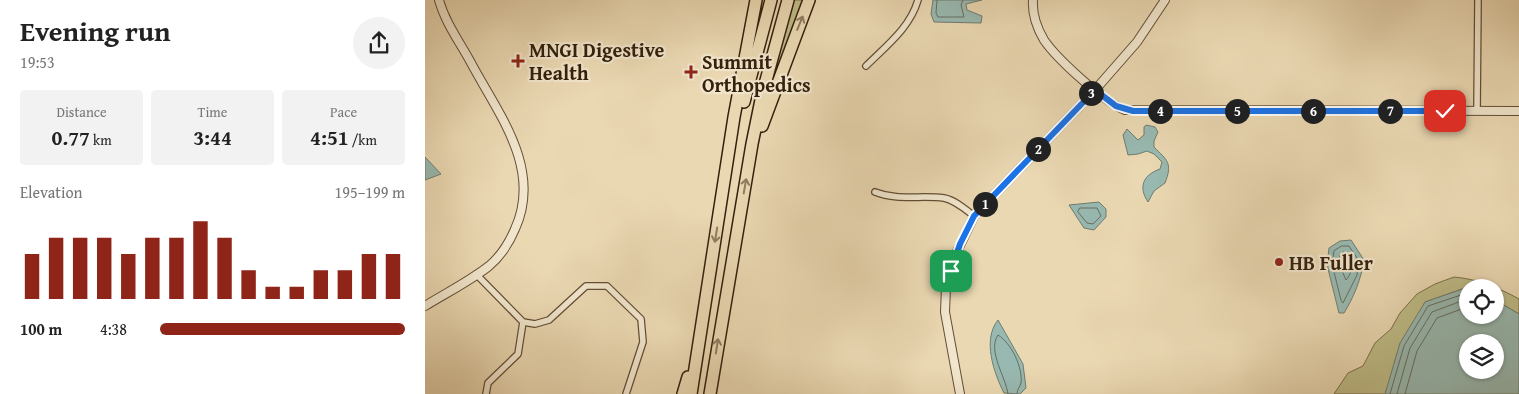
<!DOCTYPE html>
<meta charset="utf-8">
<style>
body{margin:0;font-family:"Gentium Book Plus",serif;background:#f2f2f2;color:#222;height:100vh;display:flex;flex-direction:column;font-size:19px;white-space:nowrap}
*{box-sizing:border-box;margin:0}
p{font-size:16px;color:#767676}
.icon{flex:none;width:28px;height:28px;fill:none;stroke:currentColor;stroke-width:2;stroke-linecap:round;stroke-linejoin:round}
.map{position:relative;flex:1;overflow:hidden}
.drawer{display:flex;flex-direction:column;background:#fff;width:425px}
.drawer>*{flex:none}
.controls{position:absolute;left:1034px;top:279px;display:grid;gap:10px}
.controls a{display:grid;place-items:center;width:45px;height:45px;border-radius:50%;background:#fff;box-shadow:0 1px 4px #0004;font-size:25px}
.pin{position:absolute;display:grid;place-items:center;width:42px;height:42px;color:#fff;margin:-21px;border-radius:10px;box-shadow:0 2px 8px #0006}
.km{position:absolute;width:25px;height:25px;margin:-12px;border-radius:50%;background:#222;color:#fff;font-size:14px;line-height:25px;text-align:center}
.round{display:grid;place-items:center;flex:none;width:52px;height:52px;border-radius:26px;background:#f2f2f2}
.summary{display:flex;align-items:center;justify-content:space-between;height:85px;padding:0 20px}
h1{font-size:28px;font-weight:600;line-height:38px}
.stats{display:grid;grid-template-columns:repeat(3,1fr);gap:8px;height:85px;padding:5px 20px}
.stats div{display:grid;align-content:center;border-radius:5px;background:#f2f2f2;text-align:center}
.stats b{font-size:21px;font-weight:600}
.stats small{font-size:14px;font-weight:400}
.stats p{font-size:14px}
.chart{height:140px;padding:10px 20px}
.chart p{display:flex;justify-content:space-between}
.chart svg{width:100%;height:90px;margin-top:5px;stroke:#8f2418;stroke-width:6}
ul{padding:0 20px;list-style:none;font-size:16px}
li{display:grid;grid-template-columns:80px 60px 1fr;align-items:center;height:38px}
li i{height:12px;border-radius:6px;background:#8f2418}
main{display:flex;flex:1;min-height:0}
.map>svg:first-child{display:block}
.green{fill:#bebc87;stroke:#796e4a}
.water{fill:#98b9b1;stroke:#707c6f;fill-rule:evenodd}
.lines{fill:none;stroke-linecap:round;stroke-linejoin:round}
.shore{stroke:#666c5f;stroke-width:1}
.minor-casing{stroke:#624e36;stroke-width:8}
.tertiary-casing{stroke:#624e36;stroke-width:10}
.motorway-casing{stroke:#34200d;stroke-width:14}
.minor{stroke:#f1e6cd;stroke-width:5.5}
.tertiary{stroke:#f1e6cd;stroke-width:8}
.motorway{stroke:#ead8b2;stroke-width:11}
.oneway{stroke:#8f7c60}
.route-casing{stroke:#fff;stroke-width:10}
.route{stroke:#1a73e8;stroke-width:6}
.poi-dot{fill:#8f2418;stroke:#f1e6cd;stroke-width:2}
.labels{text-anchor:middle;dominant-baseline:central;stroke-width:4.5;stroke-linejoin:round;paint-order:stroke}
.poi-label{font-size:20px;font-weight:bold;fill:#34200d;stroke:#f1e6cd;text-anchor:start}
</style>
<main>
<section class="drawer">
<div class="summary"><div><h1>Evening run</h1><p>19:53</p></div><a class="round"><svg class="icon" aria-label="share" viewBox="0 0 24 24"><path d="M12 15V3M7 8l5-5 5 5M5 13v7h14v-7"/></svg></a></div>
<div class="stats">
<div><p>Distance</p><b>0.77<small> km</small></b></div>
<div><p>Time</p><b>3:44</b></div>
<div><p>Pace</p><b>4:51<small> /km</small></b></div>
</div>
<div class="chart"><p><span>Elevation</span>195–199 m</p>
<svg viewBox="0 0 160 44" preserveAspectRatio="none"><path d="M5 44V22M15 44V14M25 44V14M35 44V14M45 44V22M55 44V14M65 44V14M75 44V6M85 44V14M95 44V30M105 44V38M115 44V38M125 44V30M135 44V30M145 44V22M155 44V22"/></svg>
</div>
<ul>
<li><b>100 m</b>4:38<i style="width:100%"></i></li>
</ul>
</section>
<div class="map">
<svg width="1094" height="394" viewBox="0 0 1094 394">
<rect width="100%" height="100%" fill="#ead8b2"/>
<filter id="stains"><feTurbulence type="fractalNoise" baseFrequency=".004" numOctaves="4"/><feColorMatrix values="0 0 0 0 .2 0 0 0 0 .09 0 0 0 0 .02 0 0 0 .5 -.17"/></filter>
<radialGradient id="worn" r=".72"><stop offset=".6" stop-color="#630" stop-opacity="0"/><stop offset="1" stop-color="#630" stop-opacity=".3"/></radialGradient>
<!-- green -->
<path class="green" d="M368,0h10l-27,74 -3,-1z
M1029,277c24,2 45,11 65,22v15l-24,-14v-12l-24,-2 -46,16 -40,92h-51l14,-21 15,-7 12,-23 16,-14 9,-16 17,-19 18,-10z"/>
<!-- water -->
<path class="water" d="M508,0h49l-16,4 1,6 15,6 -1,7 -47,-1 -3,-8z
M721,125l9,2 3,5 -4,9v6c13,13 19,16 11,36l-11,8 -6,11c-10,-15 -5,-27 12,-33l2,-7 -8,-8 -7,-3 -9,3 -10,1 -5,-20 4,-6 11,11 6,-5v-8z
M0,157l16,17 -16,6z
M674,202l7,7v8l-12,13 -10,-2 -15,-23z
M926,240l13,20c-3,19 -10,37 -20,53h-5l-12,-48 2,-17 11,-7z
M1046,286l2,1 -6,1v27h28v-15l24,14v80h-134l15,-51 25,-41zM1042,342h28v28h-28z
M573,320l25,44 3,24 -6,6 -16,-1c-10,-20 -22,-53 -6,-73z"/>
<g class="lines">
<!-- shore -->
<path class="shore" d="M512,0l-1,13 2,4h26l-3,-12 2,-5
M655,208h17l4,8 -8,8 -6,-1 -9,-11z
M917,246h7l10,15 -2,14 -14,28 -2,-3 -9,-36 2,-13z
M919,252c12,5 9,20 2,28l-7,-16 1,-9z
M583,394c-2,-17 -21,-43 -10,-59 13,8 25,32 23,48 -1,4 -4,6 -4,11
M965,394l14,-48 24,-40 39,-13
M972,394l13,-46 22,-36 35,-13
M980,394l12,-43 20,-33 30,-11"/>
<defs>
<path id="minor" d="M441,66c20,-20 44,-38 52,-66
M1052,111l1,-111
M450,192c23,9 45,3 69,6 11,2 21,11 30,18
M51,274l47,48 12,2 14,-4 37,-34h21l34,33 2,23 -17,52
M61,394l2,-11 30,-29 5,-32"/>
<path id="tertiary" d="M608,0c-1,14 4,28 11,40 13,19 60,62 81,70l394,1
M0,306c21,-13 45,-25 64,-40 12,-10 20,-23 26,-37 28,-61 -18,-117 -45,-168 -11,-20 -25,-39 -31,-61
M535,394l-15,-82 1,-25 8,-29 20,-42 121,-126 42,-48 28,-42"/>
<path id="motorway" d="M319,102l27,-102
M337,126l47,-126
M258,394l5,-17
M266,394l43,-277 22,-117
M285,394l42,-250 10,-49 26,-95"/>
</defs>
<!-- minor casing -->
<use href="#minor" class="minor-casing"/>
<!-- tertiary casing -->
<use href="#tertiary" class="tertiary-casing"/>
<!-- motorway casing -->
<use href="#motorway" class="motorway-casing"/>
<!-- minor -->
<use href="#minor" class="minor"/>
<!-- tertiary -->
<use href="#tertiary" class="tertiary"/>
<!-- motorway -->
<use href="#motorway" class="motorway"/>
</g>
<!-- one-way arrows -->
<defs><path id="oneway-shaft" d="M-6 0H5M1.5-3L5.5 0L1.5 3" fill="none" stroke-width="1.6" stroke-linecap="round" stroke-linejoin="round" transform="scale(1.25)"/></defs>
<g class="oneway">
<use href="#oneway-shaft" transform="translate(375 23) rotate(-68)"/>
<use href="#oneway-shaft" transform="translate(320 186) rotate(-80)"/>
<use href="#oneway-shaft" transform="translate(291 235) rotate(99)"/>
<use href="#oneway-shaft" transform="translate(292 346) rotate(-81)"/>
</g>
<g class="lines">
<defs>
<path id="route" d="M526,271l9,-27 14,-28 121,-126 21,16 17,5h312"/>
</defs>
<!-- route casing -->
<use href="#route" class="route-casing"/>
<!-- route -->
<use href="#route" class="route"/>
</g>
<!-- markers -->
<g class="poi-dot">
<path d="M90.5 53.5h5v5h5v5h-5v5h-5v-5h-5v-5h5z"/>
<path d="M263.5 64.5h5v5h5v5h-5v5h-5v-5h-5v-5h5z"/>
<circle cx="854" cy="262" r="5"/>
</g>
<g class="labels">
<!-- poi labels -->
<g class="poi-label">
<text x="104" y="49">MNGI Digestive<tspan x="104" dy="23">Health</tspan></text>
<text x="277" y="61">Summit<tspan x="277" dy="23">Orthopedics</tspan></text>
<text x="864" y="262">HB Fuller</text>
</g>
</g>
<rect width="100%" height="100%" filter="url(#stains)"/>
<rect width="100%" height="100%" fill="url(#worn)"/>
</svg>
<div class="controls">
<a><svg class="icon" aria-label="locate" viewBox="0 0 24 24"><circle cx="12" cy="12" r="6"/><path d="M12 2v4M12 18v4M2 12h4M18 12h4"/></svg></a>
<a><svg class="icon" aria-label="layers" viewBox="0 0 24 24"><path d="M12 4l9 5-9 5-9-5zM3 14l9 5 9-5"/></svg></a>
</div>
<div class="pin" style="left:526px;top:271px;background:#1e9e55"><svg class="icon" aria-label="arrive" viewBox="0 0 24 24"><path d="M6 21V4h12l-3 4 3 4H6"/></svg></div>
<div class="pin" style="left:1020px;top:111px;background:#d93025"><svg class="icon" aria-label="check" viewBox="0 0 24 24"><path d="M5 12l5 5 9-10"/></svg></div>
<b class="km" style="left:560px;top:204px">1</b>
<b class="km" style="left:613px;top:149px">2</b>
<b class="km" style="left:666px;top:93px">3</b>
<b class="km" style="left:735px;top:111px">4</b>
<b class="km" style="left:812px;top:111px">5</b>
<b class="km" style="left:888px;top:111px">6</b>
<b class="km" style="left:965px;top:111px">7</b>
</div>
</main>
